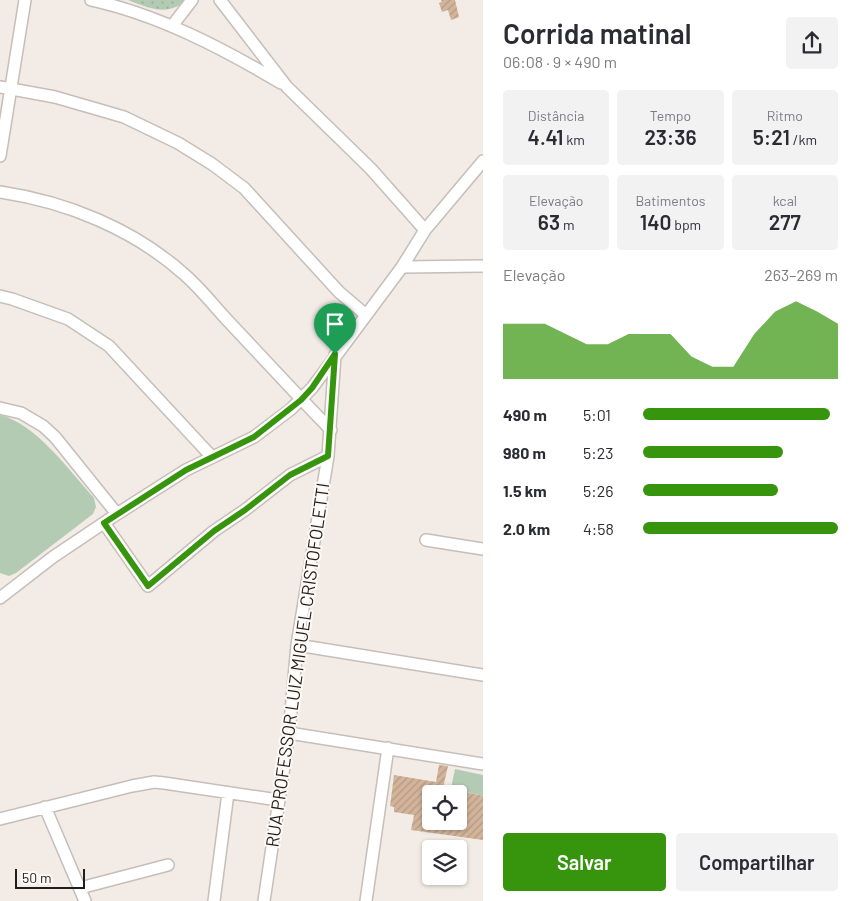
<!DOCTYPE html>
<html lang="pt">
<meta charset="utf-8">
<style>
body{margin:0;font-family:Barlow,sans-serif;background:#f2f2f3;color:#2b2b33;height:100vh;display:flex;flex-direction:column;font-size:19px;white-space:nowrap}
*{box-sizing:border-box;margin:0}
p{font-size:16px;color:#7c7c81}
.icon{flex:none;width:28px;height:28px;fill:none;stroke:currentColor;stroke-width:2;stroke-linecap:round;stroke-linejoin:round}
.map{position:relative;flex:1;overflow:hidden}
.side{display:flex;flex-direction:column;background:#fff;width:375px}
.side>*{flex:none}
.controls{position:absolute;left:422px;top:785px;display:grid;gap:10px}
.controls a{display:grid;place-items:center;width:45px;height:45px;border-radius:5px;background:#fff;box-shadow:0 1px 4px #0004;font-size:25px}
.scale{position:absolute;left:15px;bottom:12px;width:70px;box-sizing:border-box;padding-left:5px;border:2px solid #201e1c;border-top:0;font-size:14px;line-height:18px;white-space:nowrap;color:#201e1c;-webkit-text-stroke:4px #fff9f5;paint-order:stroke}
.pin{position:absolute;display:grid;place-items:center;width:42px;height:42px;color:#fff;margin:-51px -21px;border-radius:50% 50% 50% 0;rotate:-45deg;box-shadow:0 0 5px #0007}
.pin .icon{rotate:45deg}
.round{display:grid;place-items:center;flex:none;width:52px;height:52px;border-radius:5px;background:#f2f2f3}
.headline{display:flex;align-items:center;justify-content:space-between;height:85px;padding:0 20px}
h1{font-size:28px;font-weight:600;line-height:38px}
.figures{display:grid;grid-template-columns:repeat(3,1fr);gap:8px;height:85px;padding:5px 20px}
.figures div{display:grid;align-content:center;border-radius:5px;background:#f2f2f3;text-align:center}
.figures b{font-size:21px;font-weight:600}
.figures small{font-size:14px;font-weight:400}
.figures p{font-size:14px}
.chart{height:140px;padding:10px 20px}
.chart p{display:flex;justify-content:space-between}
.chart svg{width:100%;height:90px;margin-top:5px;fill:#37940d;opacity:.7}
.cta{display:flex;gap:10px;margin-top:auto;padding:10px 20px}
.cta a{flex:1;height:58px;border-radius:5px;background:#37940d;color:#fff;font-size:20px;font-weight:600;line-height:58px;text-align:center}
.cta a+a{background:#f2f2f3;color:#2b2b33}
ul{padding:0 20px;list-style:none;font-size:16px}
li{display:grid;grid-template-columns:80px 60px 1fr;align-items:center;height:38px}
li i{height:12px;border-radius:6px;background:#37940d}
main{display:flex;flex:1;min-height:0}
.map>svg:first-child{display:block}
.grass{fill:url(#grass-dots)}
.park{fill:#b4cbb3}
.building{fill:url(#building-hatch)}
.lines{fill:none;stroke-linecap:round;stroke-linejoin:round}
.minor-casing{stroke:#c5beb9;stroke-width:14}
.minor{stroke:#fff;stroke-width:11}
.route-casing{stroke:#fff;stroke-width:10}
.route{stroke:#37940d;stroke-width:6}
.labels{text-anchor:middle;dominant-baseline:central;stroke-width:4;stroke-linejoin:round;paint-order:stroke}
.street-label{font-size:18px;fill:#201e1c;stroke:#fff9f5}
</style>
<main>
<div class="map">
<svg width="483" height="901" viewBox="0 0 483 901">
<defs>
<pattern id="grass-dots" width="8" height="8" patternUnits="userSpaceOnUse" patternTransform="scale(1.25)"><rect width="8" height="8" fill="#b4cbb3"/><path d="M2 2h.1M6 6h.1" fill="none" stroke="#9aae99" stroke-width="1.8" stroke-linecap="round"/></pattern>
<pattern id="building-hatch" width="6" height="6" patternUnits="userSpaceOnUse" patternTransform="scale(1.25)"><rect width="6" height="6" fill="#d2b49a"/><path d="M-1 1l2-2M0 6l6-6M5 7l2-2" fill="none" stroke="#b49a84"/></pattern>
</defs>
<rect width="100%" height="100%" fill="#f3ece6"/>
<!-- grass -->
<path class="grass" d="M128,0h58c-18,17 -38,8 -58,0z"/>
<!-- park -->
<path class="park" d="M0,415c36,9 69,55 94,83l2,9 -3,7 -77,59 -7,3 -9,-3z
M455,769l28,6v21l-32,-8z"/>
<!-- building -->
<path class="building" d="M441,0h14l4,17 -8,3 -3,-10 -6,2 -3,-9 3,-1z
M439,765l9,1 -5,22 14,4v2h-26v27h28v-29l6,2 1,-2 17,4v44l-72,-10 3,-15 -20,-3v-5l-4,-1 4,-31 42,7z"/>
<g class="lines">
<defs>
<path id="minor" d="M91,0c68,15 131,48 190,83
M220,0l67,87 84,82 54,61
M172,26l20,-26
M0,87l55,10 69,20 54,26 34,21 32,24 95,104 27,23
M0,156l25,-156
M0,192c67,10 134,37 185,83 16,14 29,31 44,47 34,36 67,72 102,108
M402,267l81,-1
M0,296l12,3 56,20 41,27 103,111
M0,408l21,5 22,13 12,11 62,77
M104,523l44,63 66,-55 31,-21 45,-35 38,-19
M426,540l57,9
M0,598l53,-41 64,-43 69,-44 68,-33 37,-28 21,-21 90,-121 23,-37 58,-69
M297,645l186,30
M289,733l194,31
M45,807l40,94
M0,819l132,-33 22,-4 10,1 114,17
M80,888l88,-23
M214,901l14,-108
M264,901l25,-168 8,-88 31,-189 7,-101
M366,901l22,-153"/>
</defs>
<!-- minor casing -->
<use href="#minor" class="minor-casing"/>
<!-- minor -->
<use href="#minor" class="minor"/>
</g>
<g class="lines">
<defs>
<path id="route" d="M335,354l-7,102 -38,19 -45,35 -31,21 -66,55 -44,-63 82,-53 68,-33 47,-37 11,-12z"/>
</defs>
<!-- route casing -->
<use href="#route" class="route-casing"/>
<!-- route -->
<use href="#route" class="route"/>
</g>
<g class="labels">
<!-- street labels -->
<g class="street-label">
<text transform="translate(297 665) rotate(-82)">RUA PROFESSOR LUIZ MIGUEL CRISTOFOLETTI</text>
</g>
</g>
</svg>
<div class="controls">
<a><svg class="icon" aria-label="locate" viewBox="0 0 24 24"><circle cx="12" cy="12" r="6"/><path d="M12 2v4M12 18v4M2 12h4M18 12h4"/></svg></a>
<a><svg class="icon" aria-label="layers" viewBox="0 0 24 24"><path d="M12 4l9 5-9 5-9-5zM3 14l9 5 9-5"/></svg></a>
</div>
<div class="scale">50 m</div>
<div class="pin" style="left:335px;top:354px;background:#1e9e55"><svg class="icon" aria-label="arrive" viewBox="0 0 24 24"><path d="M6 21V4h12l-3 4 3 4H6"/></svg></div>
</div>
<section class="side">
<div class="headline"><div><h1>Corrida matinal</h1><p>06:08 · 9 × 490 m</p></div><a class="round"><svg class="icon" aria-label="share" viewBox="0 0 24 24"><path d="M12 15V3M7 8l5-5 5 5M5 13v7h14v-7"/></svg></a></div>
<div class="figures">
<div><p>Distância</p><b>4.41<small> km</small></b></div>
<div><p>Tempo</p><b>23:36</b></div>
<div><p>Ritmo</p><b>5:21<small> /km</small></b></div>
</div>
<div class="figures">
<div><p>Elevação</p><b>63<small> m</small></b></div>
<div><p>Batimentos</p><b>140<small> bpm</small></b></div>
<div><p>kcal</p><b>277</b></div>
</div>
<div class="chart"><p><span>Elevação</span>263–269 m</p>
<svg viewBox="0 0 160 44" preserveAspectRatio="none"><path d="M0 44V17L10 17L20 17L30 22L40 27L50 27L60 22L70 22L80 22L90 33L100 38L110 38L120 22L130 11L140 6L150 11L160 17V44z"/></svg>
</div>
<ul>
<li><b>490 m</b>5:01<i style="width:96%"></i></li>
<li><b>980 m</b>5:23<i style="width:72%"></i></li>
<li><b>1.5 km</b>5:26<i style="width:69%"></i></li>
<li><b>2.0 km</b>4:58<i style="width:100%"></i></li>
</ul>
<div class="cta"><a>Salvar</a><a>Compartilhar</a></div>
</section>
</main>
